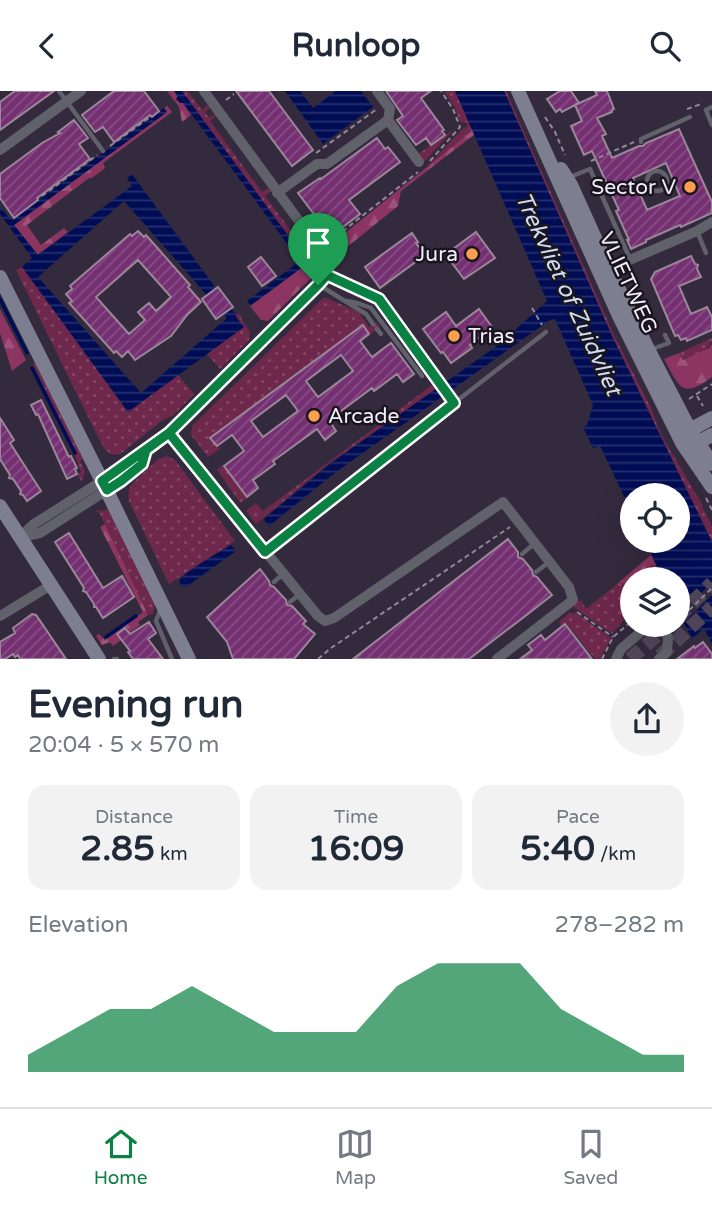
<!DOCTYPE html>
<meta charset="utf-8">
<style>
body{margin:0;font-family:"Varela Round",sans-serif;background:#f2f2f3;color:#1f2937;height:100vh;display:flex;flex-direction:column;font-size:26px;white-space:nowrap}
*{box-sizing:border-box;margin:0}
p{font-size:23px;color:#747a83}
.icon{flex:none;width:38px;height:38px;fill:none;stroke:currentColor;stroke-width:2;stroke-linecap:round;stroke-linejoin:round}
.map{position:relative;height:568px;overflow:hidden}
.drawer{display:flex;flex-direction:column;background:#fff;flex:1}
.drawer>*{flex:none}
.controls{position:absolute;left:620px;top:392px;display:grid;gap:14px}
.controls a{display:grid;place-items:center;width:70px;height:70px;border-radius:50%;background:#fff;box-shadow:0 7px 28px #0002;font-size:35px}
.pin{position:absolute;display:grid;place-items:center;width:60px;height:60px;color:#fff;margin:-72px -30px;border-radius:50% 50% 50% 0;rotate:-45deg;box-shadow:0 0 7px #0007}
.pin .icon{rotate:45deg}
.round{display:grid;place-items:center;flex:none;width:74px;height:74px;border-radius:37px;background:#f2f2f3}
.overview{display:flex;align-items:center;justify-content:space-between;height:119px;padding:0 28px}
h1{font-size:38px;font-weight:700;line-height:52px}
.figures{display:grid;grid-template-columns:repeat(3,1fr);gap:10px;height:119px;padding:7px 28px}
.figures div{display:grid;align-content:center;border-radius:18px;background:#f2f2f3;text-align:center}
.figures b{font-size:35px;font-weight:700}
.figures small{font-size:19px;font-weight:400}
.figures p{font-size:19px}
.chart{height:196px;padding:14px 28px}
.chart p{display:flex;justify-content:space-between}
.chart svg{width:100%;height:126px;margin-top:7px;fill:#0b8043;opacity:.7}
header{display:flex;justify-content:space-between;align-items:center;height:91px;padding:0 28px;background:#fff;font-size:32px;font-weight:700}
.tabs{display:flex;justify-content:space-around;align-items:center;height:98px;border-top:2px solid #e0e1e3;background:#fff;font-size:19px;color:#747a83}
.tabs a{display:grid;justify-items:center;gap:4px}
.tabs .active{color:#0b8043}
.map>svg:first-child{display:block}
.grass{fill:url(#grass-dots)}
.forest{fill:url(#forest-firs)}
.water{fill:url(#water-rules);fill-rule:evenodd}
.pier{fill:#342a3e}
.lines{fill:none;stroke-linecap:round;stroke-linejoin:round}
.stream{stroke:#000d55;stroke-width:3.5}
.building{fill:url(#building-hatch);stroke:#9c8699;stroke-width:2;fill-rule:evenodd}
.primary-tunnel{stroke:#51475a;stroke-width:14;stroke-dasharray:14 7;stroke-linecap:butt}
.path{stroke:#918899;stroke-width:2;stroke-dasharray:5 3.5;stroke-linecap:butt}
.lane{stroke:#61616c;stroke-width:4.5}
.street{stroke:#61616c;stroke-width:10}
.secondary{stroke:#7d7e8f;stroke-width:14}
.route-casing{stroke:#fff;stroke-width:14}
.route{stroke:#0b8043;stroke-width:9}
.poi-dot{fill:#fb9e50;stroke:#19151e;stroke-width:2.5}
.labels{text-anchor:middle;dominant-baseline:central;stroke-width:5;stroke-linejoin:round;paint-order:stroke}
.poi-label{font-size:21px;fill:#f3ecfa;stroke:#19151e;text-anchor:end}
.street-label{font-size:21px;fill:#f3ecfa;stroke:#19151e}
.water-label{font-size:23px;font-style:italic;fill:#d0dcf1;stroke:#19151e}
</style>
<header><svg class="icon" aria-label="back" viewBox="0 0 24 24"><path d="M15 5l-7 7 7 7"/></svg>Runloop<svg class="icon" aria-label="search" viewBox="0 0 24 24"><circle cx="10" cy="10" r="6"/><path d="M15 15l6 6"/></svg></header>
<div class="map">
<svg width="712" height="568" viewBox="0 0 712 568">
<defs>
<pattern id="grass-dots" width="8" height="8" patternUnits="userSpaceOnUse" patternTransform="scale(1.75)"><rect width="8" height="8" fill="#6d284b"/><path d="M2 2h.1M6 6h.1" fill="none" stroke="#824766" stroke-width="1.8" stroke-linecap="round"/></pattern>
<pattern id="forest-firs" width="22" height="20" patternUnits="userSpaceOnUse" patternTransform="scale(1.75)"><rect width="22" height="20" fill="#8c3561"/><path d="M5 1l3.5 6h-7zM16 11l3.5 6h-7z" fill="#9d5279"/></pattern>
<pattern id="water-rules" width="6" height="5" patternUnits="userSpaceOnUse" patternTransform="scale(1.75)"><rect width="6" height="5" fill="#000d55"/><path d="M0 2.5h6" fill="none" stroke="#26306e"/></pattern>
<pattern id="building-hatch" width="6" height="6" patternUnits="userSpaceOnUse" patternTransform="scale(1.75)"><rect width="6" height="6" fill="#743071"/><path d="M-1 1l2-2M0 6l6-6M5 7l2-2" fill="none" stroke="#884e86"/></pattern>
</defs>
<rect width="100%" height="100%" fill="#342a3e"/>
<!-- grass -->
<path class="grass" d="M182,0h6l14,19 6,-5 2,3 -5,4 4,6 6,-4 1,2 -6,5 52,71 6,-4 2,3 -5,5 44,59 2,-1c6,6 10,11 5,19z
M444,0h11l18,39 -48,39 37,-40 6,-3 -2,-4 -4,1 -3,-3 -4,-12z
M504,0h2l108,244 36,71 12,30 41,70 -1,1 10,19v16l-100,-206z
M454,38l-30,33 -6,-8z
M22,176l113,140 43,-32 16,19 -19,20 -12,6 -43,34 -7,1 -8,-5 -9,-17 -80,-163z
M324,206l35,15 10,15 7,-5 4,5 -162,118 2,4 -12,8 -17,-22 1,-9z
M238,222l4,5 -1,1 9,13 -1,8 -29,29 -13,-15 36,-27 -7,-11z
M712,247c0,13 -19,17 -30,22l-3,-7z
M35,271l48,97 -3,2 5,10 -2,8 -2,2 -4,-7 4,-2 -6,-17 1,-2 -43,-89z
M432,294l4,4 -105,73 -75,62 -10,-13 10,-8 7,8z
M166,365l9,4 60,81 -66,43 -40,-83c-1,-8 -1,-12 4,-18l24,-23z
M223,374l24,33 -7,5 -23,-33z
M111,416l45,94 -3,13 -5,1 -48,-101 -4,-4 7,1z
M655,472l8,16h-31c0,29 0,33 -20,55l-40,-28 9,-6 5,9 31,-25 7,-1z
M569,522h7l35,25 -11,21h-5l-29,-36 -5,3 -2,-4z"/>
<!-- forest -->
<path class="forest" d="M167,0h7l4,7 5,5 8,12 -9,7 -3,-15z
M165,12l7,9 -69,51 2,5 -13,10h-3l-62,47 14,20 23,-17 4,4 -31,23 -23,-30 153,-113 -3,-4 3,-2z
M473,39l2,4 -74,57 -3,15 -62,50 -7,-10z
M308,172l8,10 -48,48 -7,-1 -11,-14z
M0,218l26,51 -14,11 -12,-38z
M712,253v33c-31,23 -33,9 -48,-18l15,-6 4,7 26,-12z
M105,433l43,91 -10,7 2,3 -10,7 -5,-5 -9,7 5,6 -8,6 -3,-4 -8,3 -6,-9 3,-2 6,6 38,-28 -43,-85z
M651,464l4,8 -31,20 -7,1z"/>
<!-- water -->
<path class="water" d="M174,0h8l126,172 -58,43 -3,-5 53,-40 -117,-158h-3l-4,-4 2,-3z
M285,0h15l13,17 23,-17h25l12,16 -50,37z
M455,0h49l108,245 100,206v102l-8,-16 -12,11 -15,-30v-30h-14l-18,-38h32v-46h-45v18l-32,-67 -7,2 -10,-21 4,-2 6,-20 -38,-86 -5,1 -214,152 -67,54 -5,-6 1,-2 66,-55 170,-120 46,-42z
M164,17l3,4 -153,113 24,30 94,-69 -5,-8 5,-4 100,136 4,4v3l8,10 -116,85 -106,-145 10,-9 -32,-44v-5l1,-1 10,12zM124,110l103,117 -86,75 -103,-116z
M231,454l5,6 -50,36 -6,-1c0,-2 -1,-4 0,-6 4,-8 41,-29 51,-35z"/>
<!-- pier -->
<path class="pier" d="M712,491v13l-28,28 -4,-9z"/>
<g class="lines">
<!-- stream -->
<path class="stream" d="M0,208l27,54
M32,277l43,85
M106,546l30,-21"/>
</g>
<!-- building -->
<path class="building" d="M15,0h39l-54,39v-28z
M114,0h30l15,20 -7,6 -2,-2 -36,27 -11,-15 -8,5 -13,-17z
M236,0h33l44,59 -21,16z
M386,0h45l-10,7 23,32 -2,1 3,4 -14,10 -5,-7 -10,7 -19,-25 6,-4z
M560,0h11l8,12 -17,9 -2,-3 -4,3 -9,-13z
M595,0h12l7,18 -2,1v2l-15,6 9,16 -4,2 10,22 27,-12h4l3,-3 33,-14 33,73v11l-31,14 -1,-2 -34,15v2l-15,7 -4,-9h2l-13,-29 3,-1 -27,-59 -8,4 -13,-29 11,-5 -7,-16 22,-10zM666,72l14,33 -33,14 -14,-32z
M74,29l14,18 -9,6 11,15 -53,39 1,2 -24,18 -14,-20v-24l42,-31 18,-10 -2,-1z
M377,47l8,11 3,-2 12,15 -51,38 11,14 -37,28 -2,-3 5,-9 -28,-37 22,-15 1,1z
M138,140l6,6 2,-2 44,50 -2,2 13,15 -14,13 -16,21 -36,24 -7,-9 -6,6 -6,-6 -2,2 -45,-50 3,-2 -6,-7 6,-5 -2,-3 60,-52 2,2zM138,169l33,37 -15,14 -7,-8 -11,9 7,8 -16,14 -33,-37z
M476,141l19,26 -31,21 -15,-20 3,-2 -3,-5z
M412,142l6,9 -2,1 9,12 -45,33 -15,-21z
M691,165l4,8 3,1 -1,4 4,8 -22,9 12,28 16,-7 5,10v13l-25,11 -1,-3 -5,2 -3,-5 -3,1 -24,-57 4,-7z
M261,166l15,19 -14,10 -14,-19z
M218,196l15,20 -17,12 -14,-20z
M479,218l13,18 -22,18 2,3 -21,15 -8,-11 -2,1 -18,-24 23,-17 10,14z
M363,234l6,9 -9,7 12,16 19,-14 23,31 -11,8 -6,-8 -23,17 -2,-3 -43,32 7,11 -11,9 -8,-11 -44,32 2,3 -22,16 5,8 -11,9 -23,-31 20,-15 -12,-16 -15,11 -7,-8zM341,264l12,16 -35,26 -12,-16zM286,304l12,16 -35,26 -12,-16z
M41,309l28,57 2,-1 6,12 -2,1 2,5 -10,5 -29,-65 -2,1 -5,-10z
M0,327l14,22 -4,3 31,48 -14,10 -4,-6 -3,-1 1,-3 -8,-12 -4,-1 1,-3 -10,-16z
M69,442l34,55 19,-12 12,21 -31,21 -7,-11h-2v-3l-8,-12 -3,-1 1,-3 -29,-46z
M508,448l10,13v5l5,2 9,11 1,5 4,2 15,18 -19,15 -64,49h-116z
M260,478l9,12 1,4 4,2 12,13 1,5 5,1 14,15 -3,3 12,10 -21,25h-61l-6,-17 -20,-25z
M32,523l4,1 30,44h-46l-2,-4 -3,2 -2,-3 -8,5h-5v-17l15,-9 -2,-5z
M149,531l7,11 -8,6 15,20h-30l-5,-7 2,-1 -13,-17 8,-6 5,6z
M565,533l27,35h-72l12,-9 -4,-5 13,-10 4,5z
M703,551l9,12v5h-35l17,-13 1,2z"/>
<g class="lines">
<!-- primary-tunnel -->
<path class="primary-tunnel" d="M677,527l35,-35
M660,565l52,-49
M630,568l39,-34"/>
<!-- path -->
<path class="path" d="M226,9l8,-6
M687,18l14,-5
M545,26l10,15 10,23
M110,55l40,-29
M316,62l61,-44
M430,70l30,-34 -7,-18 -12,-18
M591,70l43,-19
M42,105l55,-41
M329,151l89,-70
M532,217l10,17
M697,305l6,10
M689,308l23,-15
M706,407l6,12
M577,521l36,25
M677,531l35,-34
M318,568l13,-11 179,-121
M602,568l11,-22 19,-16"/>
<!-- lane -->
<path class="lane" d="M59,0l44,60
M712,16l-6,3 6,15
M641,51v-3l49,-22
M647 90a10 10 0 1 1 20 0a10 10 0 1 1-20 0Z
M570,86l20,-8 40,90
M697,140l9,22
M319,194l47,29 7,10
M347,210l10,2 14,5 51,68
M377,238l4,5
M652,258l17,-6 -4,-8
M454,312l92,-71
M265,460l189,-148 -75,-104 -51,-24
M522,463l12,-10
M536,481l13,-10
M274,491l9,-8
M290,511l10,-8
M161,517l-5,13 16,38
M114,568h3"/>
<!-- street -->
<path class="street" d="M377,0l13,18 -2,11 31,42
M0,59l81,-59
M277,102l40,-29h10l61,-44
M604,180l93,-40 15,-9
M169,342l149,183 7,5 9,-3 169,-116 66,85 4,13 -76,59
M20,446l14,-13 68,-43 67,-48 158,-158 3,-8 -4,-9 -122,-167
M21,446l19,-4 81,-52 21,-17 4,-13
M0,525l51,-31
M657,534l7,3 4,10 -1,14 -8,7
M616,568l5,-10 28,-24h5"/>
<!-- secondary -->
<path class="secondary" d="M518,0l101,225 63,127 30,44
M561,78l10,16 38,84 40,82 41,79 22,34
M0,186l102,204 87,178
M687,345l3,-6 22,-12
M691,352h6l15,-8
M0,415l99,153"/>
</g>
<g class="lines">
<defs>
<path id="route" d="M318,194l-149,148 -67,48 5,9 14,-9 21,-17 4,-14 23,-17 96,119 189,-149 -75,-104 -52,-24 -9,10"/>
</defs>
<!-- route casing -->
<use href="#route" class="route-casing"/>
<!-- route -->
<use href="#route" class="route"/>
</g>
<!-- markers -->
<g class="poi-dot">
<circle cx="690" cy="96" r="7"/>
<circle cx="472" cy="163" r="7"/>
<circle cx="454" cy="245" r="7"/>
<circle cx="314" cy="325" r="7"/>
</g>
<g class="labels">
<!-- poi labels -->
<g class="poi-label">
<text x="676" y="96">Sector V</text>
<text x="458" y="163">Jura</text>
<text x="468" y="245" text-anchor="start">Trias</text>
<text x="328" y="325" text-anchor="start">Arcade</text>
</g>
<!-- street labels -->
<g class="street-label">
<text transform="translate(628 192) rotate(65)">VLIETWEG</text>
</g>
<!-- water labels -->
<g class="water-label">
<text transform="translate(568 203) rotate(65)">Trekvliet of Zuidvliet</text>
</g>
</g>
</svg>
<div class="controls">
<a><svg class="icon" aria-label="locate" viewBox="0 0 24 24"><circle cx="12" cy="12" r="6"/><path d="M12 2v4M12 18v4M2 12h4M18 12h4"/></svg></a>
<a><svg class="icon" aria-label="layers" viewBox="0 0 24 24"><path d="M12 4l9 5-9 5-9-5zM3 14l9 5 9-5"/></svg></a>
</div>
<div class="pin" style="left:318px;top:194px;background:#1e9e55"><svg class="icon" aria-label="arrive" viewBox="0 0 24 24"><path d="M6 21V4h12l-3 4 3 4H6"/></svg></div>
</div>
<section class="drawer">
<div class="overview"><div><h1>Evening run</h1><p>20:04 · 5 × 570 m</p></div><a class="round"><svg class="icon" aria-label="share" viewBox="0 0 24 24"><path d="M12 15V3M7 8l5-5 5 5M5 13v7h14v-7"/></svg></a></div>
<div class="figures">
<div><p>Distance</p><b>2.85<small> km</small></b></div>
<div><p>Time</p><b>16:09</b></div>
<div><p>Pace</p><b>5:40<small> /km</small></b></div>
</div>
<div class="chart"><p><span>Elevation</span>278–282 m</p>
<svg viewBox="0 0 160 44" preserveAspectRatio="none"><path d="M0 44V38L10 30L20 22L30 22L40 14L50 22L60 30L70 30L80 30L90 14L100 6L110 6L120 6L130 22L140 30L150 38L160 38V44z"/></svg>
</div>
</section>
<nav class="tabs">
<a class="active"><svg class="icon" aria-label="home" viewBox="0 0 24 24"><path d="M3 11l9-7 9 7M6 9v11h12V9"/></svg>Home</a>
<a><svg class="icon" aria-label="map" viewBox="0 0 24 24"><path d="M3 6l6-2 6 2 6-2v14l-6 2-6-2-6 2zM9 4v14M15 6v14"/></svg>Map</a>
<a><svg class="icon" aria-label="saved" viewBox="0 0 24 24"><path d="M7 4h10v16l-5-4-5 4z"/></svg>Saved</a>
</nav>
